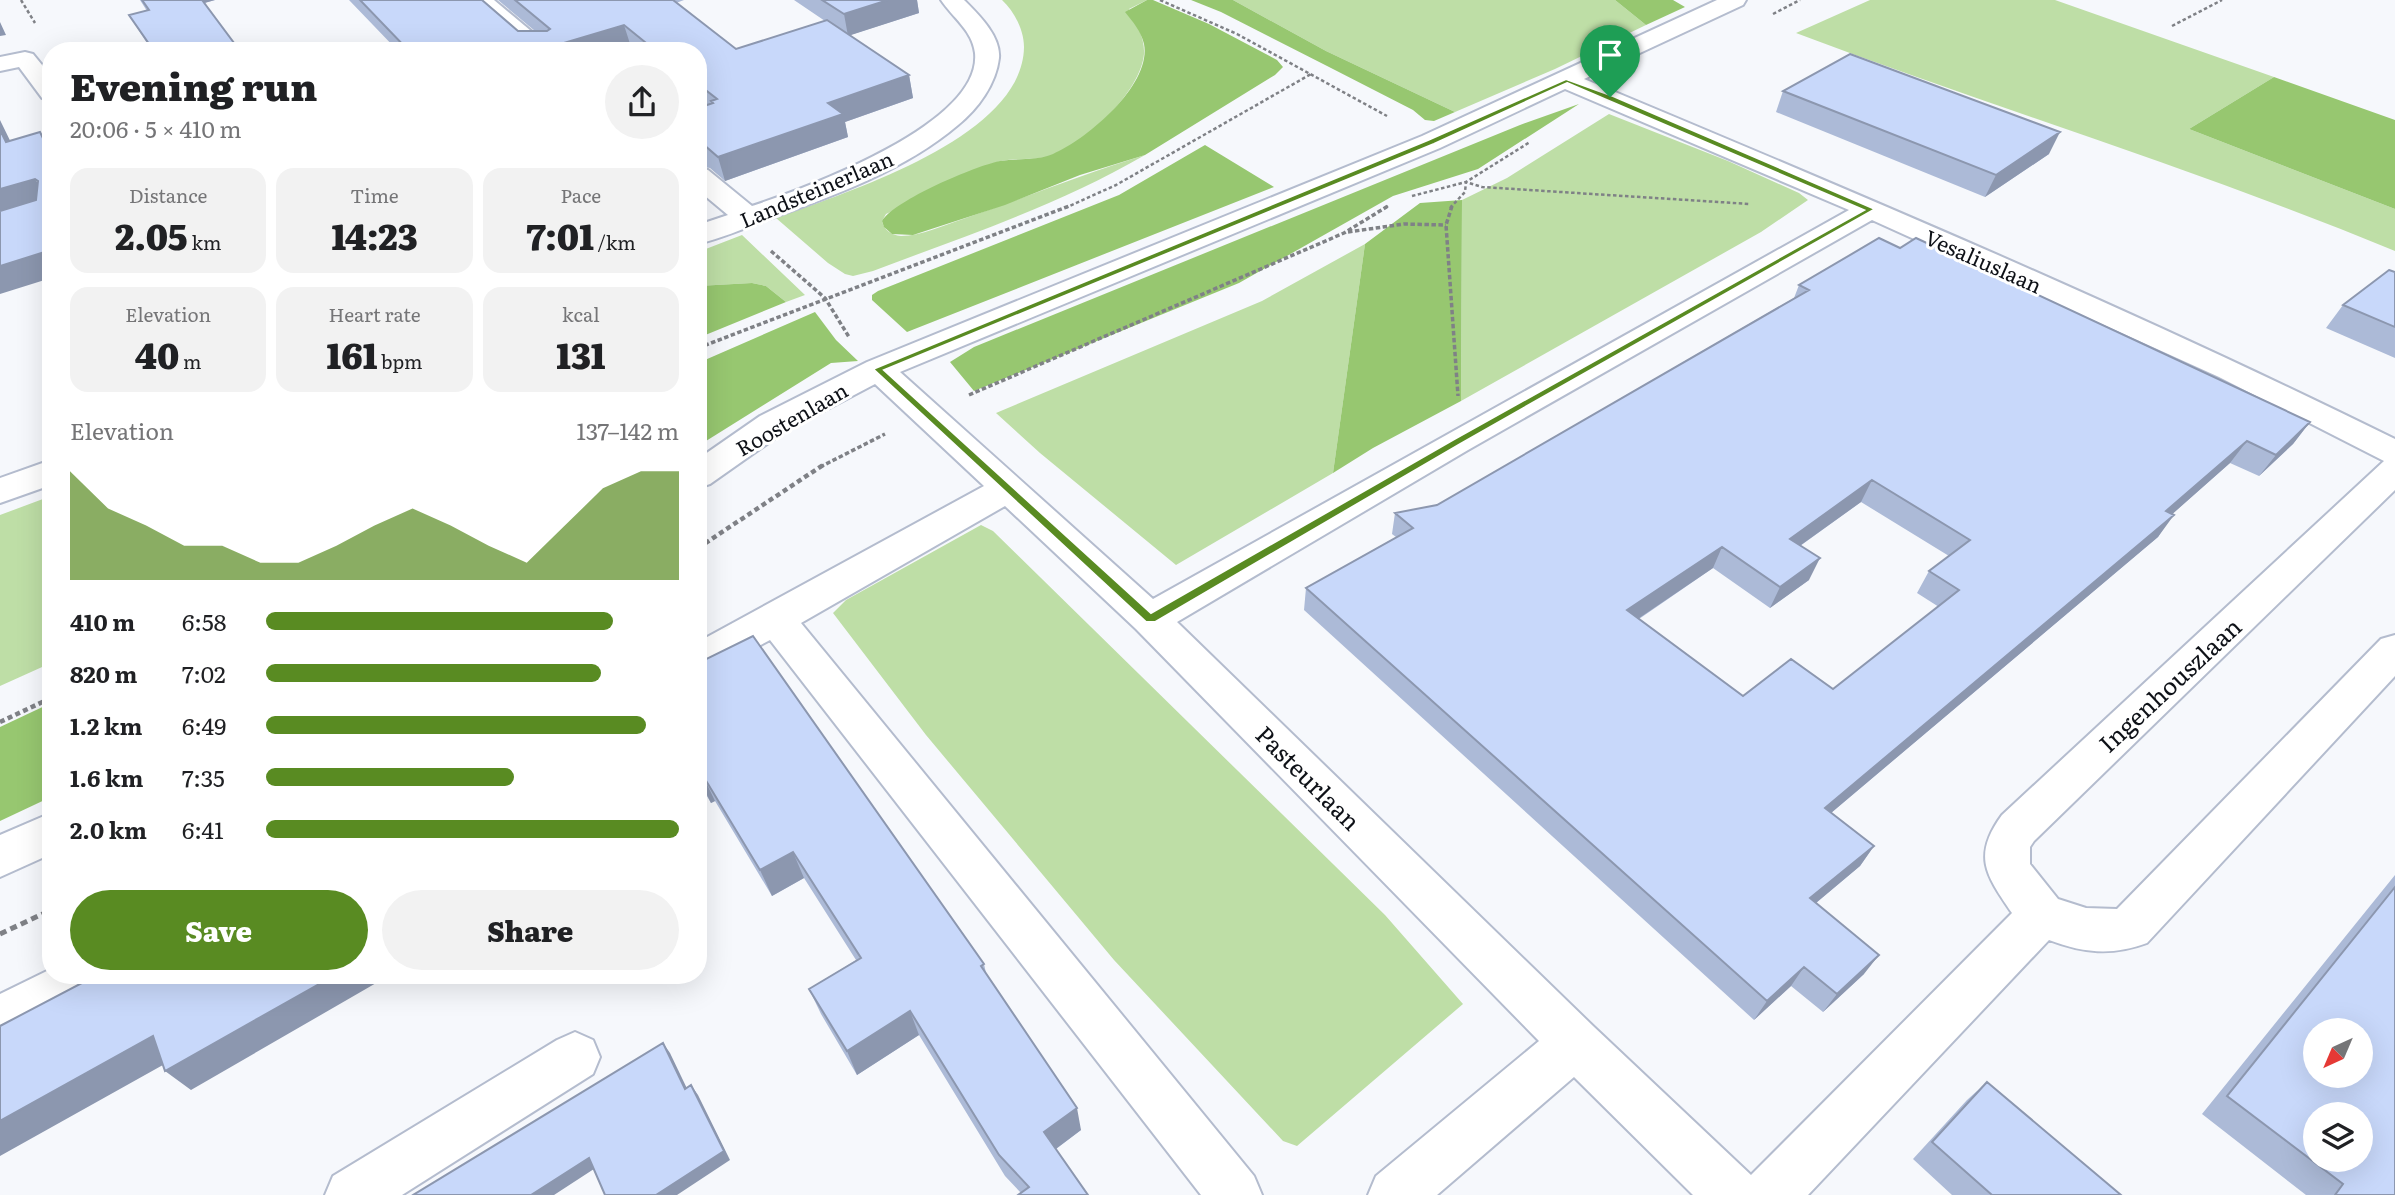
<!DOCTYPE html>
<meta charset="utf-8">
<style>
body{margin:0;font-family:Literata,serif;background:#f2f2f2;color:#202124;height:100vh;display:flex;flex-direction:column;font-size:26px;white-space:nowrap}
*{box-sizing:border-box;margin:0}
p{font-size:23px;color:#757577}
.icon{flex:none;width:38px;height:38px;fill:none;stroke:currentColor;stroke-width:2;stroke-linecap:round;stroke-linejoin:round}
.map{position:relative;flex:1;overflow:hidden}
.panel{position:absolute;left:42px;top:42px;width:665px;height:942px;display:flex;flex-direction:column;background:#fff;border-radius:28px;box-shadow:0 7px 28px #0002}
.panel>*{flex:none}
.needle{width:46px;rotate:224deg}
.tools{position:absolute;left:2303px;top:1018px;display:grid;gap:14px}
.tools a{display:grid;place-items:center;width:70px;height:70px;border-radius:50%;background:#fff;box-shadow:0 7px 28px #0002;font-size:35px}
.pin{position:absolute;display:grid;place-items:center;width:60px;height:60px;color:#fff;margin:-72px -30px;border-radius:50% 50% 50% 0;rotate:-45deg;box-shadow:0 0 7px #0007}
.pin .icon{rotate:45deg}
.round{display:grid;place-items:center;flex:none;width:74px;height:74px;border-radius:37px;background:#f2f2f2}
.summary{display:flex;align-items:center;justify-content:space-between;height:119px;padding:0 28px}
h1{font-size:38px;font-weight:800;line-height:52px}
.figures{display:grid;grid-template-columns:repeat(3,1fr);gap:10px;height:119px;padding:7px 28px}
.figures div{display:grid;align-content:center;border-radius:18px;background:#f2f2f2;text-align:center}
.figures b{font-size:35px;font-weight:800}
.figures small{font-size:19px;font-weight:400}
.figures p{font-size:19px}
.chart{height:196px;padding:14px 28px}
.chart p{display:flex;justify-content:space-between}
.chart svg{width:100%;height:126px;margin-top:7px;fill:#598b22;opacity:.7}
.button{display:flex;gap:14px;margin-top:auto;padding:14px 28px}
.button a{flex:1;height:80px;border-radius:42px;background:#598b22;color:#fff;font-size:28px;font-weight:800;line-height:80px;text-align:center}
.button a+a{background:#f2f2f2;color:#202124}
ul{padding:0 28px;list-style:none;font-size:23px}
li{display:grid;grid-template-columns:112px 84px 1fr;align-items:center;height:52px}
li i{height:18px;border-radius:9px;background:#598b22}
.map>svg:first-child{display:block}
.green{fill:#bedea6}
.forest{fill:#97c770}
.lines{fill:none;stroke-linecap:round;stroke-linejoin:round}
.minor-casing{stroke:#b4bcce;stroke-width:4}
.path-far3{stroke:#7f8186;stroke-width:2.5;stroke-dasharray:3.5 2.5;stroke-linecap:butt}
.path-far2{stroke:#7f8186;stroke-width:3.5;stroke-dasharray:4.5 2.5;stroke-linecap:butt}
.path-far1{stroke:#7f8186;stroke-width:4.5;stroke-dasharray:5 3.5;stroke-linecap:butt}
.path{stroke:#7f8186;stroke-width:5;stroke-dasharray:7 4.5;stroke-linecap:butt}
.minor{fill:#fff;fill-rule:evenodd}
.wall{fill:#acbad7;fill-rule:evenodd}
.shaded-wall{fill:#8c97af}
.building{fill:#c8d8fa;stroke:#8c97af;stroke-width:2;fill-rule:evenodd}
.route{fill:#598b22;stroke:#fff;stroke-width:2;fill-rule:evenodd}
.labels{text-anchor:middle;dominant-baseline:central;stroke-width:6;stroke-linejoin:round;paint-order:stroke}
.far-street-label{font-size:21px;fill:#0e1117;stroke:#fff}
.street-label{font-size:24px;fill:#0e1117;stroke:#fff}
</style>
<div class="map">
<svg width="2395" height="1195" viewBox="0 0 2395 1195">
<rect width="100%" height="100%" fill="#f6f8fc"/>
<!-- green -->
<path class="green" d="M1002,0h145l-18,9c7,13 16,29 15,45 -3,37 -59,91 -94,102 -16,5 -36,1 -53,6 -35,12 -76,36 -111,52l-4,7c2,9 9,14 19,15 20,0 43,-11 62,-17 61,-21 120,-45 182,-64 -86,50 -180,81 -272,116l-20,5 -8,-2 -17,-11 -52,-45c70,-26 247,-80 248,-171 0,-17 -10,-36 -22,-47z
M1233,0h382l31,25 -91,44 -100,43 -129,-61z
M1870,0h185l219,77 -85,52 206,80v42c-196,-81 -400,-143 -599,-218z
M1609,114l119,47 71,32 9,7 -47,32 -300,169 1,-201 45,-22z
M742,235l63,60 -19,7 -20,-16 -14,-3 -54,3v-34z
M1365,244l-32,229 -157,92 -136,-112 -44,-40 266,-112z
M51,496v167l-51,23v-171z
M981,525l12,6 392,384 78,89 -166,142 -14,-5 -169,-181 -188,-225 -93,-122 13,-13z"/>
<!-- forest -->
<path class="forest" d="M1147,0h6l56,24 68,36 6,7 -8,8 -130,80 -65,20 -75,30 -92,30 -21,-1 -8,-7 -2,-6c13,-21 93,-55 118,-60 17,-3 38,0 53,-7 33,-14 99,-69 91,-110 -3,-13 -11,-22 -19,-32z
M1191,0h42l93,51 129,61 -21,9 -9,-1 -12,-10 -82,-42 -110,-56z
M1615,0h58l12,7 -39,18z
M2274,77l121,43v89l-206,-80z
M1579,104l-101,65 -85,27 -154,87 -265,108 -24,-29 24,-15 546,-222z
M1205,145l69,42 -367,145 -35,-32v-5l6,-4 241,-96z
M1462,200l-1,201 -88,47 -40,25 32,-229 55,-41z
M752,283l14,3 20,16 -88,36v-52z
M815,312l21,28 22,21 -27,2 -133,83v-83z
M51,703v94l-51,24v-94z"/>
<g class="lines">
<defs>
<path id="minor" d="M469,0h25l61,51h-27z
M941,0h23c14,14 37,36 35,58 -3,26 -21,51 -41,67 -53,45 -124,71 -189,94 -24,9 -47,19 -71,25v-19l30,-10 -30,-25v-22l10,2 44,36c54,-18 230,-82 223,-153 -3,-23 -22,-35 -34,-53z
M1717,0h29l-3,5 -159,74c273,114 546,229 811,360v51l-361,351 -4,6v17l28,35 28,9 31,1 264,-270 14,-4v41l-248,267c-35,13 -64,10 -98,-3l-241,255h-115l-119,-118 -137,118h-69l8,-19 163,-135 -403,-412 -131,-123 -204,117 453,553 8,19h-61l-431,-555 -58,31 -14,4v-33l286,-156 -109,-102 -91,48 -74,52 -12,4v-29l62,-43 107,-54 555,-226zM1565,89l284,121 -696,389 -253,-227 540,-224zM1872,220l347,157 165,84 -382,354c-30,41 -16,60 10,98l-261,262 -158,-149 -416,-404 291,-172z
M25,52l8,2 18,22v24l-9,-2 -23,-31 -19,4v-14z
M51,460v25l-51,18v-25z
M51,813v41l-51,23v-42z
M51,969v6h60l-7,16 -104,53v-50z
M575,1032l18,8 7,17 -7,17 -191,121h-77l8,-19 224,-136z"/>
</defs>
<!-- minor casing -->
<use href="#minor" class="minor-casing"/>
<!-- path-far3 -->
<path class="path-far3" d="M21,0l14,23
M1160,0l77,34 150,82
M1773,14l27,-14
M2172,26l50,-26
M1412,196l54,-14 64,-40
M1065,208l51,-23 195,-111
M1385,208l3,-2
M1450,208l15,-16 1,-10 16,5 268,17"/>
<!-- path-far2 -->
<path class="path-far2" d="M1452,206l-6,19 12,171
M1348,232l56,-8 42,1
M771,251l54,47 24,39
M698,348l371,-142
M969,395l375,-162 44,-27
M820,467l65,-33"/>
<!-- path-far1 -->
<path class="path-far1" d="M698,548l125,-83
M0,722l51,-24"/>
<!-- path -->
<path class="path" d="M0,934l51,-24"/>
<!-- minor -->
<use href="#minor" class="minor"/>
</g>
<!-- wall -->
<path class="wall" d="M140,0h75l-11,3 36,48h-88l-23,-36 18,-4z
M349,0h133l36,31h17l-37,-31h186l-8,3 60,46 89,-28 -31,-21h123l2,13 -69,22 59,40 4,23 -68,24 3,15 -123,44 -15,-13 -12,-2v-58l6,-2 -6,-4v-51h-62l-5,-4 -11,4h-222z
M1783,91l266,63 -64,43 -209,-85z
M1900,248l410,174 -17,22 -34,32 -29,-13 -58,51 -14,23 -327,276 43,33 -14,20 -44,37 48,71 -41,38 -32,-26 -37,34 -450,-410 2,-22 90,-51 -4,-3 3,-21 42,-8 357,-207 5,-13zM1861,502l88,54 -20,15 -12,22 22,14 -106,82 -90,7 -104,-77 74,-51 57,40 39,-28 -9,-34z
M2395,272v86l-69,-30 17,-23z
M698,663l286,301 2,9 95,157 -25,19 32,46 -67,-2 -16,-17 -86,-141 -62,40 -36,-61 -12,-25 47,-29 -52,-82 -32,18 -57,-95 -4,2 -13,-22z
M2395,875v320h-89l-104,-81z
M1987,1082l134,113h-169l-39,-36 54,-59z"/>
<!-- shaded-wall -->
<path class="shaded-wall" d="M199,0h16l-14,4z
M888,0h29l2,13 -71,23 -4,-22z
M0,22l6,13 -6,1z
M624,25l7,22 -11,4h-83z
M909,75l4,23 -68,24 3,15 -123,44 -7,-24 110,-54z
M0,120l21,43 -15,-21 -6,-12z
M40,132l11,16v7z
M2060,132l-11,22 -64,43 11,-22z
M35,179l15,21 -50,16v-27z
M51,250v28l-51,16v-28z
M2310,422l-17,22 -34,32 17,-21z
M2247,441l-17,22 -79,70 15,-22z
M1872,480l-11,22 -81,58 10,-21z
M2174,515l-16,22 -346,292 13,-21z
M1722,547l-9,21 -93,63 7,-21z
M1820,558l-11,22 -39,28 10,-21z
M702,774l13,27 -4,2 -13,-26z
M1874,846l-14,20 -62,52 12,-20z
M793,852l11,26 -32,18 -12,-26z
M1879,955l-15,19 -41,38 14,-18z
M1804,967l-13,19 -37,34 13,-19z
M335,975h55l-199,115 -26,-19z
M910,1011l9,24 -62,40 -10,-24z
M153,1036l26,20 -179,100v-35z
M663,1043l7,10 22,46 -7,-10z
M691,1085l7,10 32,65 -53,35h-21z
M1077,1108l4,22 -32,24 -5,-22z
M589,1158l8,9 -43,28h-23z"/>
<!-- building -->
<path class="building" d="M142,0h60l38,51h-86l-25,-36 20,-5z
M360,0h122l36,31h29l3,-2 -35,-29h158l63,49 91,-29 82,55 -81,28 15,11 -125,43 -15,-13h-5v-36l15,-5 -2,-2 6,-2 -19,-15v-33h-42l-32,-26 -87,26h-106l-2,-3 -10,3h-10z
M822,0h66l-44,14z
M1850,54l210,78 -64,43 -213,-84z
M0,130l6,12 34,-10 11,23v95l-51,16v-55l36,-11 2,-19 -3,-2 -35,10z
M1879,238l21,10 16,-10 394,184 -34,33 -29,-14 -81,70 8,4 -349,293 49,38 -64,52 69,57 -42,39 -33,-27 -37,34 -461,-413 107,-60 -18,-15 42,-8 372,-215 -10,-5zM1872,480l98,60 -41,31 30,19 -126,99 -42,-30 -48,37 -116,-86 95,-63 58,40 40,-29 -30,-19z
M2389,270l6,2v55l-52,-22z
M753,636l231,328 -3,2 96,142 -33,24 44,63h-70l11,-8 -30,-32 -89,-144 -63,40 -38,-62 52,-31 -68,-106 -33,18 -58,-96 -4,2v-113z
M2395,887v308h-60l8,-11 -116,-88zM2315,1031h46v45h-46zM2315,1115h46v45h-46z
M97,975h238l-170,96 -12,-35 -153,85v-95z
M663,1043l22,46 6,-4 33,66 -68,44h-51l-16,-37 -58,37h-118z
M1987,1082l134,113h-129l-60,-53z"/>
<!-- route -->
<path class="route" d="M1566,79l47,17 262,113 -415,235 -305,178h-9l-273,-253 555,-229zM1567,83l297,127 -411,230 -302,173 -267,-243 550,-226z"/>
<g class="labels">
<!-- far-street labels -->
<g class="far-street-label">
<text transform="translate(816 188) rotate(-23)">Landsteinerlaan</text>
<text transform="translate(1984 260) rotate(24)">Vesaliuslaan</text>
<text transform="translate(791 418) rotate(-30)">Roostenlaan</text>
</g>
<!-- street labels -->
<g class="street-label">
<text transform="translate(2169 684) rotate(-43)">Ingenhouszlaan</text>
<text transform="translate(1309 777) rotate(45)">Pasteurlaan</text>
</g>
</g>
</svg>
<div class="tools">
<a><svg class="needle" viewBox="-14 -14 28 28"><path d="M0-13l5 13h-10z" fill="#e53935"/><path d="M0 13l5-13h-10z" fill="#757577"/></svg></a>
<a><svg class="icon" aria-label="layers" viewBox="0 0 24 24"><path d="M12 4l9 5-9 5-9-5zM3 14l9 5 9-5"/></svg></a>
</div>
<div class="pin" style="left:1610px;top:97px;background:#1e9e55"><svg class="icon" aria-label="arrive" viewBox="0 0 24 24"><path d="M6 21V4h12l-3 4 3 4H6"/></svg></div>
<section class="panel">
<div class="summary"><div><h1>Evening run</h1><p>20:06 · 5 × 410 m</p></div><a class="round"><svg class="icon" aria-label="share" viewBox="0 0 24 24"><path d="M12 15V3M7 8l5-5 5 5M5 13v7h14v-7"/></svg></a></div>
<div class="figures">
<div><p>Distance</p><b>2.05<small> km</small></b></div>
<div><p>Time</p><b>14:23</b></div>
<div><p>Pace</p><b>7:01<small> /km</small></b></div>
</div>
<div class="figures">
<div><p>Elevation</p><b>40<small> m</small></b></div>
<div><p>Heart rate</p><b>161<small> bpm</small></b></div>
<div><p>kcal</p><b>131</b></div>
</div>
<div class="chart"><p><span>Elevation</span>137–142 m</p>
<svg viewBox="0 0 160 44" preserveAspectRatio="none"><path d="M0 44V6L10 19L20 25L30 32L40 32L50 38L60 38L70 32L80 25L90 19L100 25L110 32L120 38L130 25L140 12L150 6L160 6V44z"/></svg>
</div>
<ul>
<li><b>410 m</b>6:58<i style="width:84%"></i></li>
<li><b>820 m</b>7:02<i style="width:81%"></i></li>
<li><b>1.2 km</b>6:49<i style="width:92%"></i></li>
<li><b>1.6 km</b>7:35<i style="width:60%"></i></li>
<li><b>2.0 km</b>6:41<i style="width:100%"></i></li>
</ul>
<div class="button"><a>Save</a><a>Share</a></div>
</section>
</div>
